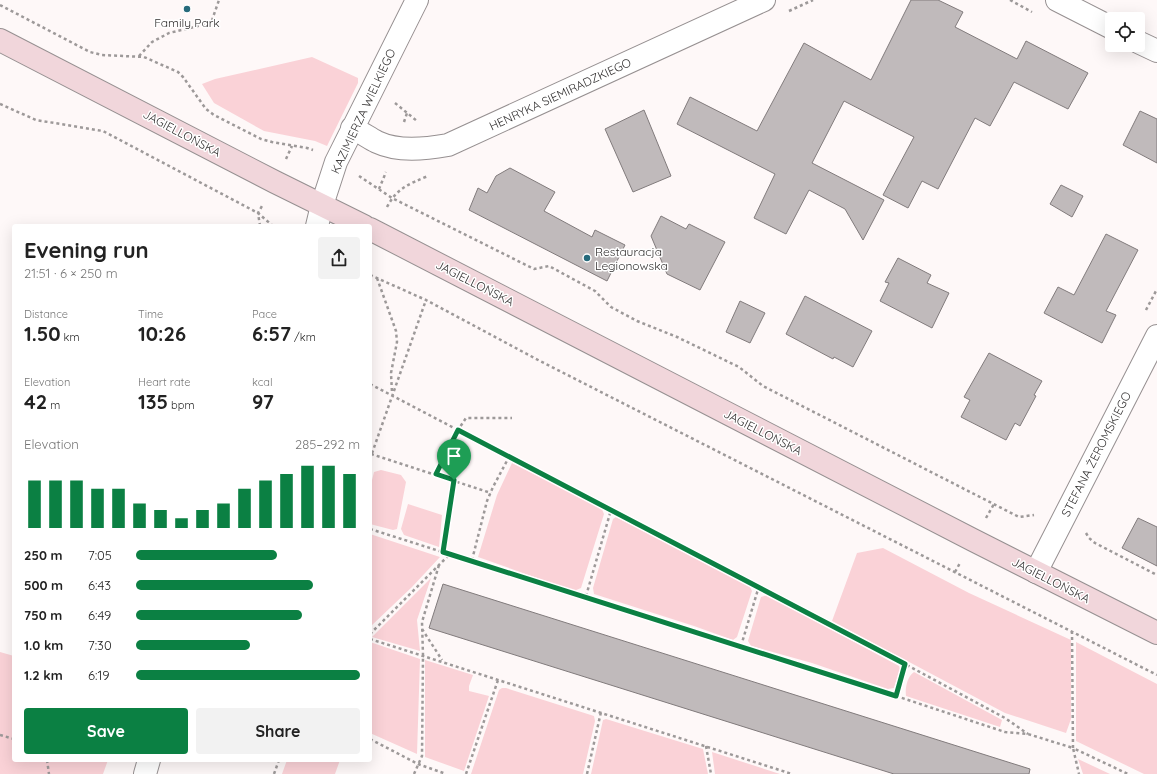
<!DOCTYPE html>
<meta charset="utf-8">
<style>
body{margin:0;font-family:Quicksand,sans-serif;background:#f2f2f2;color:#222;height:100vh;display:flex;flex-direction:column;font-size:15px;white-space:nowrap}
*{box-sizing:border-box;margin:0}
p{font-size:13px;color:#767676}
.icon{flex:none;width:22px;height:22px;fill:none;stroke:currentColor;stroke-width:2;stroke-linecap:round;stroke-linejoin:round}
.map{position:relative;flex:1;overflow:hidden}
.side{position:absolute;left:12px;top:224px;width:360px;height:538px;display:flex;flex-direction:column;background:#fff;border-radius:4px;box-shadow:0 4px 16px #0002}
.side>*{flex:none}
.fabs{position:absolute;left:1105px;top:12px;display:grid;gap:8px}
.fabs a{display:grid;place-items:center;width:40px;height:40px;border-radius:4px;background:#fff;box-shadow:0 4px 16px #0002;font-size:20px}
.pin{position:absolute;display:grid;place-items:center;width:34px;height:34px;color:#fff;margin:-41px -17px;border-radius:50% 50% 50% 0;rotate:-45deg;box-shadow:0 0 4px #0007}
.pin .icon{rotate:45deg}
.round{display:grid;place-items:center;flex:none;width:42px;height:42px;border-radius:4px;background:#f2f2f2}
.head{display:flex;align-items:center;justify-content:space-between;height:68px;padding:0 12px}
h1{font-size:22px;font-weight:800;line-height:30px}
.figures{display:grid;grid-template-columns:repeat(3,1fr);gap:6px;height:68px;padding:4px 12px}
.figures div{display:grid;align-content:center}
.figures b{font-size:20px;font-weight:800}
.figures small{font-size:11px;font-weight:400}
.figures p{font-size:11px}
.chart{height:112px;padding:8px 12px}
.chart p{display:flex;justify-content:space-between}
.chart svg{width:100%;height:72px;margin-top:4px;stroke:#0b8043;stroke-width:6}
.cta{display:flex;gap:8px;margin-top:auto;padding:8px 12px}
.cta a{flex:1;height:46px;border-radius:4px;background:#0b8043;color:#fff;font-size:16px;font-weight:800;line-height:46px;text-align:center}
.cta a+a{background:#f2f2f2;color:#222}
ul{padding:0 12px;list-style:none;font-size:13px}
li{display:grid;grid-template-columns:64px 48px 1fr;align-items:center;height:30px}
li i{height:10px;border-radius:5px;background:#0b8043}
.map>svg:first-child{display:block}
.green{fill:#fad2d7}
.building{fill:#c0babb;stroke:#817b7c}
.lines{fill:none;stroke-linecap:round;stroke-linejoin:round}
.street-casing{stroke:#969091;stroke-width:24}
.secondary-casing{stroke:#969091;stroke-width:24}
.path{stroke:#9d9999;stroke-width:2.5;stroke-dasharray:3 3;stroke-linecap:butt}
.street{stroke:#fff;stroke-width:22}
.secondary{stroke:#f1d6db;stroke-width:22}
.route-casing{stroke:#fff;stroke-width:8}
.route{stroke:#0b8043;stroke-width:5}
.poi-dot{fill:#266a7b;stroke:#fff;stroke-width:1.5}
.labels{text-anchor:middle;dominant-baseline:central;stroke-width:3;stroke-linejoin:round;paint-order:stroke}
.poi-label{font-size:12px;fill:#333131;stroke:#fff}
.street-label{font-size:12px;fill:#333131;stroke:#fff}
</style>
<div class="map">
<svg width="1157" height="774" viewBox="0 0 1157 774">
<rect width="100%" height="100%" fill="#fef8f8"/>
<!-- green -->
<path class="green" d="M312,57l46,21v5l-31,63 -12,-5 -51,-10 -50,-28 -12,-19 13,-5z
M512,463l89,44 3,7 -23,74 -7,3 -96,-34 19,-62z
M381,470l20,5 5,7 -9,47 -4,1 -23,-6v-36l4,-16z
M408,504l34,11 -3,32 -35,-12 -3,-6z
M616,517l133,68 3,6 -15,46 -4,3 -39,-14 -100,-32 -1,-6 20,-69z
M370,534l70,23 -28,30 -42,40z
M883,548l86,45 102,47v79l-5,14 -61,-20 -173,-92 25,-68z
M431,578l-14,42 3,31 -48,-14z
M767,595l132,71 1,3 -6,19 -6,1 -76,-26 -61,-17 -3,-5 13,-44z
M370,642l50,17 -3,95 -47,-21z
M1076,642l81,42v90h-13l-68,-33z
M0,652l14,4v104h94l-5,14h-103z
M425,660l48,15 -4,11v5l20,5 -25,75 -39,-14z
M914,672l88,48 -2,7 -94,-31c-1,-8 1,-19 8,-24z
M502,688h4l88,28 1,5 -12,53h-112l28,-84z
M606,719l97,30 5,25h-117l12,-54z
M712,752l68,22h-65z
M1078,759l32,15h-27z
M287,760h53l-5,14h-53z"/>
<!-- building -->
<path class="building" d="M911,0h27l25,12 -8,15 62,32 9,-18 62,32 -20,36 -54,-27 -24,44 -15,-8 -37,71 -16,-8 -14,27 -25,-13 31,-58 -70,-36 -32,62 72,37 -21,40 -18,-31 -36,-19 -23,44 -32,-16 21,-44 -98,-50 13,-27 67,34 47,-88 67,37z
M644,110l27,66 -38,16 -28,-63z
M1140,111l17,8v44l-34,-18z
M510,168l45,24 -11,19 48,26 3,-7 30,15 -18,36 -138,-71 9,-22 9,5 9,-17z
M1061,185l22,11 -11,21 -22,-13z
M661,216l25,13 3,-5 36,18 -25,48 -33,-16 -16,-38z
M1106,234l32,16 -32,61 10,4 -14,28 -58,-30 14,-26 16,8z
M898,258l33,17 -4,8 22,10 -17,35 -52,-27 9,-18 -4,-1z
M805,296l67,35 -19,36 -19,-10 -1,2 -47,-25z
M740,301l25,12 -15,30 -24,-11z
M989,353l53,28 -8,14 2,1 -16,30 -5,-3 -9,17 -45,-23 9,-17 -6,-3z
M1138,518l19,9v39l-35,-18z
M443,584l587,185 -1,5h-135l-465,-146z"/>
<g class="lines">
<defs>
<path id="street" d="M1057,0l55,28
M1138,42l19,9
M352,128c9,4 17,10 25,14 21,10 48,7 71,3l316,-145
M317,226l5,-21 14,-43 81,-162
M1036,572l121,-236
M145,774l4,-14"/>
<path id="secondary" d="M0,40l275,142 89,44
M370,229l603,311 184,93"/>
</defs>
<!-- street casing -->
<use href="#street" class="street-casing"/>
<!-- secondary casing -->
<use href="#secondary" class="secondary-casing"/>
<!-- path -->
<path class="path" d="M1010,0l22,12
M0,5l90,47 12,3 42,2 34,15 5,5 23,32 8,6 47,24 11,3 35,6 6,2
M789,11l24,-11
M139,56l13,-14 17,-9 42,-10 8,-23
M395,103l22,18
M0,104l36,16 67,11 155,82 15,13
M404,122l3,-9
M286,159l6,-13
M359,176l33,22 142,71 15,-3 46,25 16,16 26,14 40,16 62,30 24,19 256,131 15,-2
M379,189l7,-17
M387,207c10,-19 22,-23 41,-31
M260,226l-2,-13 4,-7
M370,275l56,25 114,61 617,314
M377,278l19,53 1,11 -6,31 1,20
M1146,310l11,-21
M370,384l535,280 100,54 23,16
M371,454l120,39
M370,459l56,-159
M436,474l22,-44 8,-12h46
M986,518l8,-14
M370,529l526,167 109,36 23,2 45,14 6,26
M1086,533l3,5 6,5 62,32
M443,551l11,-70
M472,560l15,-59 6,-14 16,-30
M955,572l5,-9
M586,596l25,-86
M422,629l20,31
M1072,631l1,117 55,26
M370,634l80,-80
M370,639l422,135
M741,646l18,-60
M896,696l9,-32
M0,735l14,4
M370,739l48,25 28,10
M706,746l5,28
M47,760l2,14
M274,774l5,-14
M414,774l8,-18 1,-101 -1,-33 17,-57
M466,774l32,-94
M587,774l14,-62"/>
<!-- street -->
<use href="#street" class="street"/>
<!-- secondary -->
<use href="#secondary" class="secondary"/>
</g>
<g class="lines">
<defs>
<path id="route" d="M458,430l447,234 -9,32 -453,-144 11,-72 -18,-6z"/>
</defs>
<!-- route casing -->
<use href="#route" class="route-casing"/>
<!-- route -->
<use href="#route" class="route"/>
</g>
<!-- markers -->
<g class="poi-dot">
<circle cx="187" cy="9" r="4"/>
<circle cx="587" cy="258" r="4"/>
</g>
<g class="labels">
<!-- poi labels -->
<g class="poi-label">
<text x="187" y="22">Family Park</text>
<text x="595" y="251" text-anchor="start">Restauracja<tspan x="595" dy="14">Legionowska</tspan></text>
</g>
<!-- street labels -->
<g class="street-label">
<text transform="translate(560 94) rotate(-25)">HENRYKA SIEMIRADZKIEGO</text>
<text transform="translate(363 111) rotate(-65)">KAZIMIERZA WIELKIEGO</text>
<text transform="translate(182 133) rotate(28)">JAGIELLOŃSKA</text>
<text transform="translate(475 283) rotate(27)">JAGIELLOŃSKA</text>
<text transform="translate(763 432) rotate(27)">JAGIELLOŃSKA</text>
<text transform="translate(1096 454) rotate(-63)">STEFANA ŻEROMSKIEGO</text>
<text transform="translate(1051 580) rotate(27)">JAGIELLOŃSKA</text>
</g>
</g>
</svg>
<div class="fabs">
<a><svg class="icon" aria-label="locate" viewBox="0 0 24 24"><circle cx="12" cy="12" r="6"/><path d="M12 2v4M12 18v4M2 12h4M18 12h4"/></svg></a>
</div>
<div class="pin" style="left:454px;top:480px;background:#1e9e55"><svg class="icon" aria-label="arrive" viewBox="0 0 24 24"><path d="M6 21V4h12l-3 4 3 4H6"/></svg></div>
<section class="side">
<div class="head"><div><h1>Evening run</h1><p>21:51 · 6 × 250 m</p></div><a class="round"><svg class="icon" aria-label="share" viewBox="0 0 24 24"><path d="M12 15V3M7 8l5-5 5 5M5 13v7h14v-7"/></svg></a></div>
<div class="figures">
<div><p>Distance</p><b>1.50<small> km</small></b></div>
<div><p>Time</p><b>10:26</b></div>
<div><p>Pace</p><b>6:57<small> /km</small></b></div>
</div>
<div class="figures">
<div><p>Elevation</p><b>42<small> m</small></b></div>
<div><p>Heart rate</p><b>135<small> bpm</small></b></div>
<div><p>kcal</p><b>97</b></div>
</div>
<div class="chart"><p><span>Elevation</span>285–292 m</p>
<svg viewBox="0 0 160 44" preserveAspectRatio="none"><path d="M5 44V15M15 44V15M25 44V15M35 44V20M45 44V20M55 44V29M65 44V33M75 44V38M85 44V33M95 44V29M105 44V20M115 44V15M125 44V11M135 44V6M145 44V6M155 44V11"/></svg>
</div>
<ul>
<li><b>250 m</b>7:05<i style="width:63%"></i></li>
<li><b>500 m</b>6:43<i style="width:79%"></i></li>
<li><b>750 m</b>6:49<i style="width:74%"></i></li>
<li><b>1.0 km</b>7:30<i style="width:51%"></i></li>
<li><b>1.2 km</b>6:19<i style="width:100%"></i></li>
</ul>
<div class="cta"><a>Save</a><a>Share</a></div>
</section>
</div>
